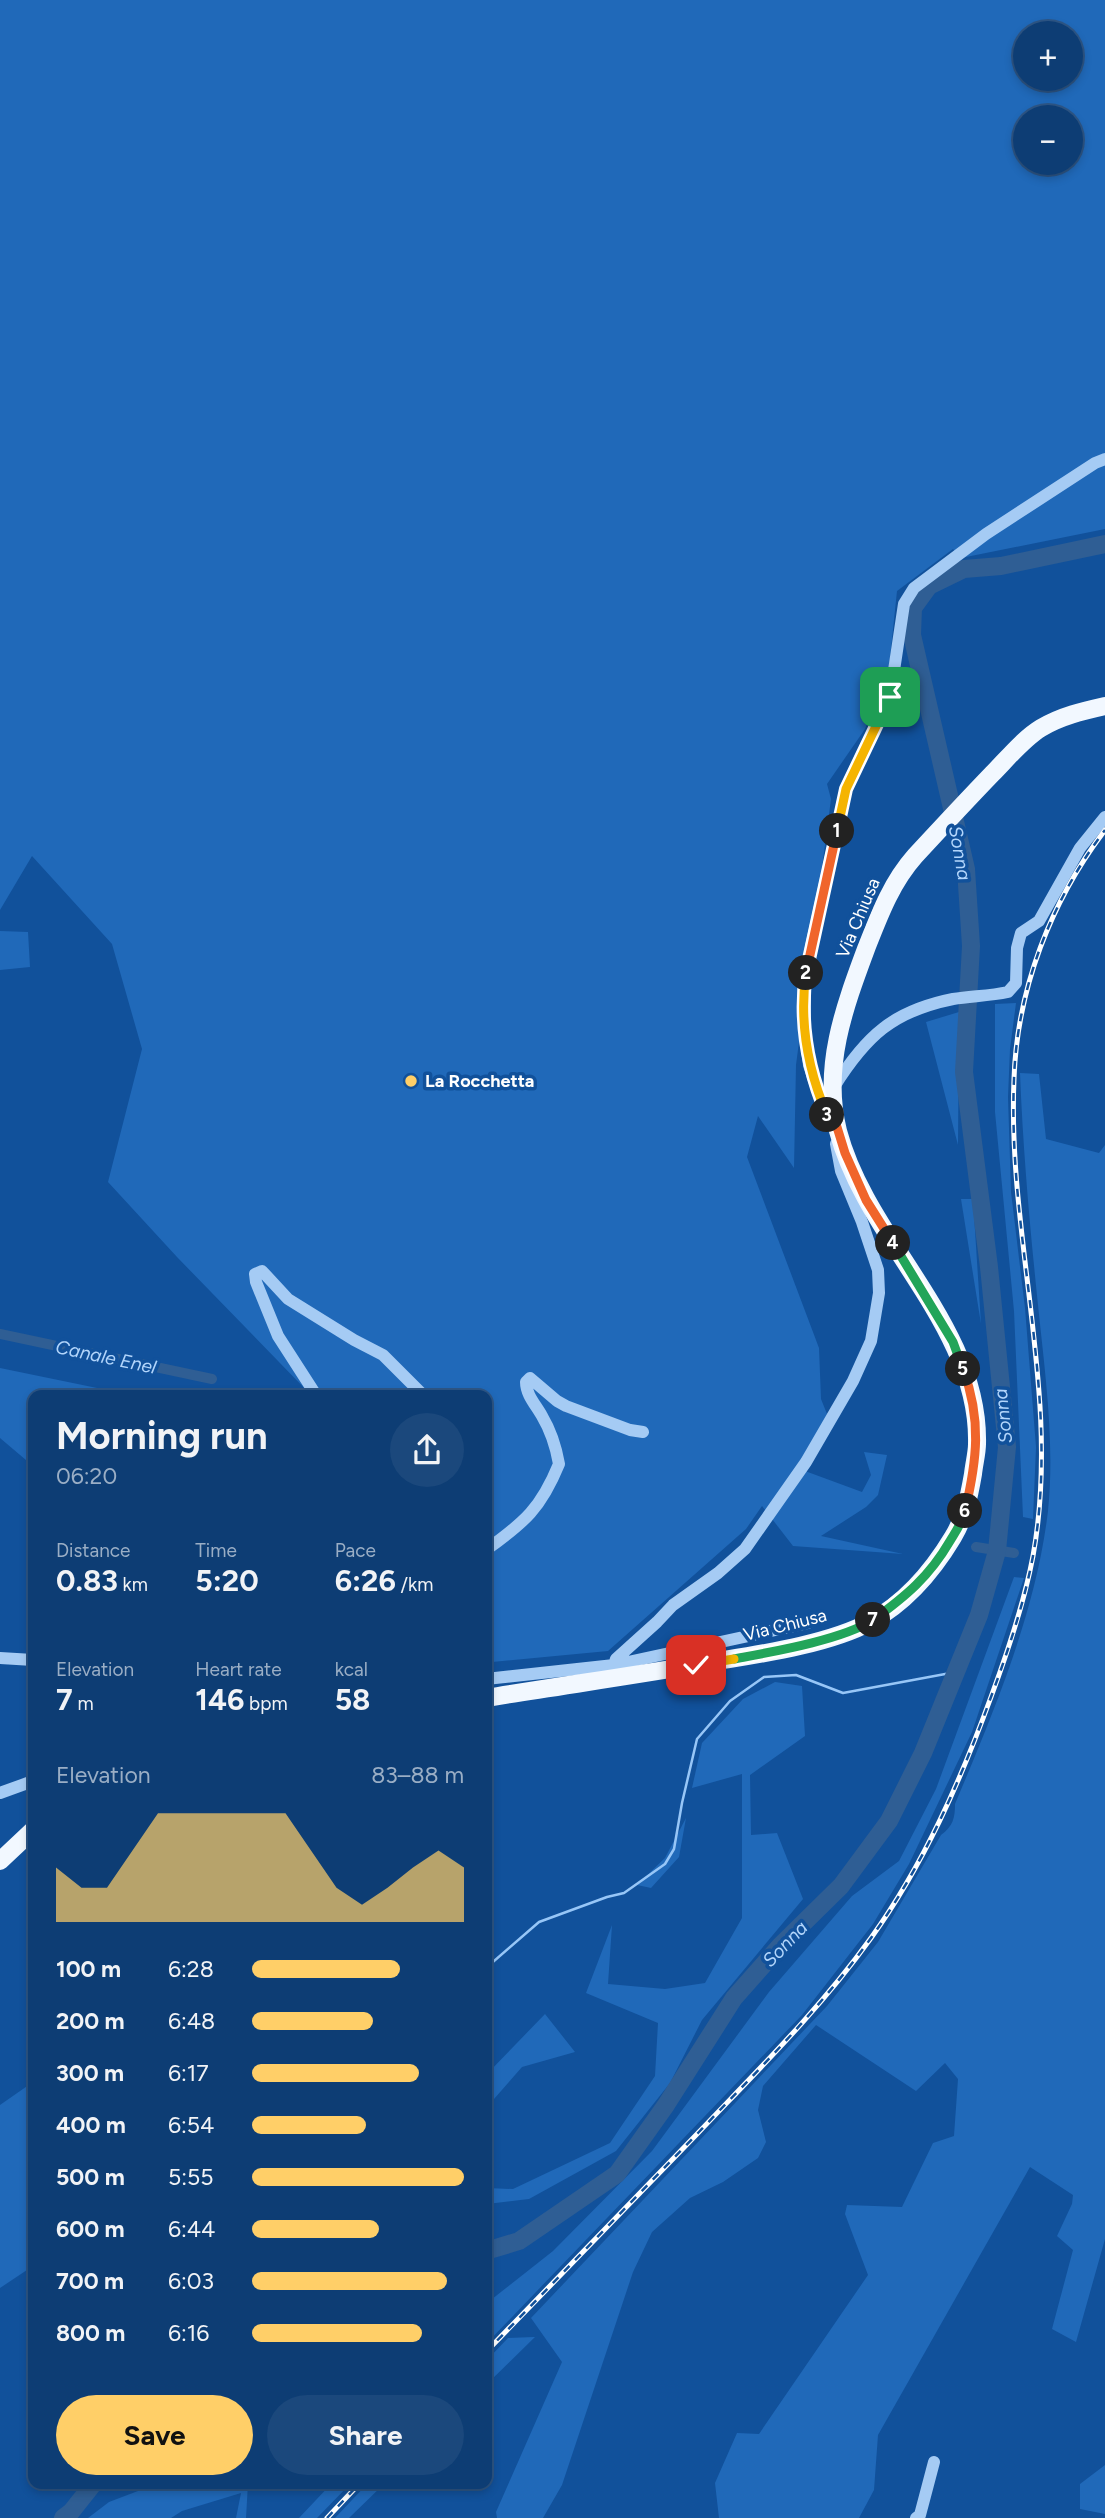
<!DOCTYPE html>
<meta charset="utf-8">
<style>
body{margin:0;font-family:Figtree,sans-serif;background:#1b487c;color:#f1f3f6;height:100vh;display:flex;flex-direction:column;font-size:26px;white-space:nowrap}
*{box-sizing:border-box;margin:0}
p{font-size:23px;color:#9aaec5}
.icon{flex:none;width:38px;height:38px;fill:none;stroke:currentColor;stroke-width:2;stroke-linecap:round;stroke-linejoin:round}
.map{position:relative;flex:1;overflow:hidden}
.sheet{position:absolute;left:28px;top:1390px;width:464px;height:1099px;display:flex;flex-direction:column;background:#0d3d74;border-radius:14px;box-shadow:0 4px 10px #0003,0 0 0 2px #2d5686}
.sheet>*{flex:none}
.controls{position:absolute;left:1013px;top:21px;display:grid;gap:14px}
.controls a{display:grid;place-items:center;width:70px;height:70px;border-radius:50%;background:#0d3d74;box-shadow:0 4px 10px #0003,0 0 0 2px #2d5686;font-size:35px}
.pin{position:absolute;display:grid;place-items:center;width:60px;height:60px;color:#fff;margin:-30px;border-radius:14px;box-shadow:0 4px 10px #0006}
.km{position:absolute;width:35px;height:35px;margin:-18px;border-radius:50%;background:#222;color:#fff;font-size:19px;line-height:35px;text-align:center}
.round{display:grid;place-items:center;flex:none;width:74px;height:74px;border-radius:37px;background:#1b487c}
.summary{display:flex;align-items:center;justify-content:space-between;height:119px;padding:0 28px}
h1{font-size:38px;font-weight:700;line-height:52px}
.figures{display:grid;grid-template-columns:repeat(3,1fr);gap:10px;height:119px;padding:7px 28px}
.figures div{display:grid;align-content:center}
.figures b{font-size:30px;font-weight:700}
.figures small{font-size:19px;font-weight:400}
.figures p{font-size:19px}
.chart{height:196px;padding:14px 28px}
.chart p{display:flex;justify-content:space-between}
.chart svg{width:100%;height:126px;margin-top:7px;fill:#ffcf68;opacity:.7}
.action{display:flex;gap:14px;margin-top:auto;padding:14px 28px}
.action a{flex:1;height:80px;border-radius:42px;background:#ffcf68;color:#111;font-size:28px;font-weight:700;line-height:80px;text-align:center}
.action a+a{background:#1b487c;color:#f1f3f6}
ul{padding:0 28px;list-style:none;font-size:23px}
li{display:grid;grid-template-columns:112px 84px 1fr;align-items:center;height:52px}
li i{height:18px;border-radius:9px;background:#ffcf68}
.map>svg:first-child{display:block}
.green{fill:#2069b9;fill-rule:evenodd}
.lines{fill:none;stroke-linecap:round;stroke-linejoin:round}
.stream{stroke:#97c6f7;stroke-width:2.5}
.canal{stroke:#2f5e94;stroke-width:10}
.river{stroke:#2f5e94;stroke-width:18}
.minor{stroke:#a5cbf4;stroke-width:12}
.major{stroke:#f2f8ff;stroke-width:18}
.rail-casing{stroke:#fff;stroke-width:5}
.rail{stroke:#11519b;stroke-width:2.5;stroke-dasharray:8;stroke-linecap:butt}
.split-1-casing{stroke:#fff;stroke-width:14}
.split-2-casing{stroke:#fff;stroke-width:14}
.split-3-casing{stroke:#fff;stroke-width:14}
.split-4-casing{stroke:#fff;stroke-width:14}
.split-5-casing{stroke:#fff;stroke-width:14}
.split-6-casing{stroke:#fff;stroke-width:14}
.split-7-casing{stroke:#fff;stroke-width:14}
.split-8-casing{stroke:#fff;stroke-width:14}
.split-9-casing{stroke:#fff;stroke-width:14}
.split-1{stroke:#f5b400;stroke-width:9}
.split-2{stroke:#f0652b;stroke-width:9}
.split-3{stroke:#f5b400;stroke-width:9}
.split-4{stroke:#f0652b;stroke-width:9}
.split-5{stroke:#22a559;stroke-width:9}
.split-6{stroke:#f0652b;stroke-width:9}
.split-7{stroke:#22a559;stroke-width:9}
.split-8{stroke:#22a559;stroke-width:9}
.split-9{stroke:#f5b400;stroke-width:9}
.poi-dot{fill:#ffcf68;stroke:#11519b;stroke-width:2.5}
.labels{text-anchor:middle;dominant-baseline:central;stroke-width:7;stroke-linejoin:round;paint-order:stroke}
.street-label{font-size:18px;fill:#fff;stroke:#11519b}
.poi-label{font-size:18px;font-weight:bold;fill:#fff;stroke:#11519b;text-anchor:start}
.water-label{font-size:19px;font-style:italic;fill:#b2d5fb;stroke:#11519b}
</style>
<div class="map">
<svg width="1105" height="2518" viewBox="0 0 1105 2518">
<rect width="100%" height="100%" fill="#11519b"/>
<!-- green -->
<path class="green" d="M0,0h1105v529l-144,29 -8,-9 -56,42 -8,77 -24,61 -38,55 4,15 -35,266 -2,103 -36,-52 -11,41 72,191 2,51 6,15 -22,57 57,21 9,-17 -7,-23 23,3 -9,40 -12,12 -45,29 82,18 -110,-8 -31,-40 -16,23 -138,122 -116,11 -5,-2 -1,-265h-175l-134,-138 -69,-75 34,-133 -30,-105 -80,-88 -32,54zM1026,33h45v46h-45zM1026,117h45v46h-45z
M0,931l28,1 2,35 -30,3z
M1016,1003l-6,46 -2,48 3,95 14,116 11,139 -3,72 -10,-2 -9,-206 -19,-199v-108z
M959,1012l-1,133 -32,-123z
M1020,1073l19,1 7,65 53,14 6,-8v1094l-29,103 -24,-13 21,-79 -16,-14 15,-32 1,-9 -43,-28 -152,268 -4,55 -15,28h-140l-4,-35 22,-50 22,1 109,-159 -23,-61 2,-9 55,2 31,-64 21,-7 4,-57 -13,-16 -29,28 -100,-66 -53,61 -5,24 8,32 -8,16 -35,24 -33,16 -38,34 -19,40 -71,213 -19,33h-46l-1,-6 66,-150 -31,-44 296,-312 51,-64 63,-107c12,-9 14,-17 14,-31 39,-93 81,-192 93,-293 7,-68 -3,-138 -10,-206 -8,-77 -15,-154 -18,-232z
M961,1199h12l8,125z
M0,1368l131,27h-98v71l-33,-28z
M1014,1577l10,1 -52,154 -63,132 -36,60 -71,91 -315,328v-40l66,-52 99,-100 117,-159 83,-96 47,-35 37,-72z
M775,1682l27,4 3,50 -55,39 1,60 26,-2 26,66 -101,121 -32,63 -54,68 -87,48 -42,5v-16l26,1 97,-46 45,-67 3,-53 -72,-30 26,-68 -4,59 57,5 40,-6 37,-65v-144l-50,14 10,-45 41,-44z
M686,1818l-7,39 -28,31 -14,-3 28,-27z
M545,2014l30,38 -53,15 -35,40v-33z
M33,2082v184l-33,22v-183z
M534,2337h1l-48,47v-24l21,-22z
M1105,2465v49l-25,-5v-25z
M159,2483h89l-2,35h-10l5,-25 -59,18 -11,7h-83l21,-16z
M332,2483h19l-34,35h-18z
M368,2483h17l-36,35h-14z"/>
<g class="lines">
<!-- stream -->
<path class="stream" d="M486,1968l53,-46 68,-25 17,-4 41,-29 9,-15 8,-46 15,-64 33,-38 34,-24 32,-2 47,18 113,-21"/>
<!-- canal -->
<path class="canal" d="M0,1334l212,45
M976,1547l38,6"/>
<!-- river -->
<path class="river" d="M486,2251l33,-10 98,-67 49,-69 68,-107 46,-52 61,-60 48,-65 34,-68 56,-138 18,-64 10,-104 -18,-180 -25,-195 7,-126 -5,-77 -54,-234 1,-27 16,-22 35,-17 37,-3 104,-22
M63,2518l8,-6 23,-29"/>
<!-- minor -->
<path class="minor" d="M834,1087c32,-51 59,-76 119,-88 18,-3 36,-3 55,-7l8,-9 1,-35 4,-15 18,-12 41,-73 25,-31
M834,1123l-6,-6 -9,-22 -10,-30 -4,-33v-48l6,-37 35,-159 44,-91 14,-93 10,-16 72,-54 109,-71 10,-4
M316,1395l-38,-59 -22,-54 -1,-8 7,-3 26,28 66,41 29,15 40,40
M486,1550c39,-28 55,-42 73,-86 -3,-17 -8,-33 -17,-48 -6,-11 -16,-21 -16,-34l4,-4 27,23 9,5 64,24 13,2
M0,1658l33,2
M614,1665l2,-6 41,-37 16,-17 45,-32 27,-24 61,-87 47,-81 18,-40 8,-48 -1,-23 -16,-48 -21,-51 -5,-27
M486,1679l128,-14 194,-42
M0,1793l33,-12
M916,2518l4,-3 14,-53"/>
<!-- major -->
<path class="major" d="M486,1698c80,-13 159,-24 238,-38 43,-7 107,-17 146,-38 35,-19 62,-50 83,-85 12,-20 16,-40 20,-63 1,-10 4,-21 4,-30 3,-118 -110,-203 -139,-313 -16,-63 6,-123 28,-182 13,-33 25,-66 49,-93 25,-27 51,-55 77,-82 15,-15 31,-35 49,-46 20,-12 42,-17 64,-22
M0,1861l33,-31"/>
<defs>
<path id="rail" d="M486,2352c71,-73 141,-146 212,-219 60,-63 122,-124 173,-195 53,-74 89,-156 120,-241 17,-46 33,-93 42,-141 29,-160 -26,-317 -19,-477 3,-90 37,-178 91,-249
M327,2518l33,-35"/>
</defs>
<!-- rail casing -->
<use href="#rail" class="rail-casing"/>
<!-- rail -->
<use href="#rail" class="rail"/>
</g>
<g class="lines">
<defs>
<path id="split-1" d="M837,831l9,-42 44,-92"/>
<path id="split-2" d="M806,973l31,-142"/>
<path id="split-3" d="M806,973c-7,49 2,97 21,142"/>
<path id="split-4" d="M827,1115l10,12 8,26 21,47 27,43"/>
<path id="split-5" d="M893,1243l60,99 10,27"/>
<path id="split-6" d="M963,1369c19,51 14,91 2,142"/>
<path id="split-7" d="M873,1620c33,-24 56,-43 77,-79 6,-10 12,-18 15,-30"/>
<path id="split-8" d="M734,1659c37,-7 108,-19 139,-39"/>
<path id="split-9" d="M696,1665l38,-6"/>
</defs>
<!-- split-1 casing -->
<use href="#split-1" class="split-1-casing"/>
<!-- split-2 casing -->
<use href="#split-2" class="split-2-casing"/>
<!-- split-3 casing -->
<use href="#split-3" class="split-3-casing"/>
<!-- split-4 casing -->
<use href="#split-4" class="split-4-casing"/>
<!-- split-5 casing -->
<use href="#split-5" class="split-5-casing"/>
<!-- split-6 casing -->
<use href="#split-6" class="split-6-casing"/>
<!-- split-7 casing -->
<use href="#split-7" class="split-7-casing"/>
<!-- split-8 casing -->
<use href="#split-8" class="split-8-casing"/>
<!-- split-9 casing -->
<use href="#split-9" class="split-9-casing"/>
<!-- split-1 -->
<use href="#split-1" class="split-1"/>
<!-- split-2 -->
<use href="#split-2" class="split-2"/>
<!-- split-3 -->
<use href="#split-3" class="split-3"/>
<!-- split-4 -->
<use href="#split-4" class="split-4"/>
<!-- split-5 -->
<use href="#split-5" class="split-5"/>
<!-- split-6 -->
<use href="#split-6" class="split-6"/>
<!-- split-7 -->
<use href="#split-7" class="split-7"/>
<!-- split-8 -->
<use href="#split-8" class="split-8"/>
<!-- split-9 -->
<use href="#split-9" class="split-9"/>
</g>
<!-- markers -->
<circle class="poi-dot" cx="411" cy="1081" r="7"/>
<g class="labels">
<!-- street labels -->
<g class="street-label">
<text transform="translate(858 918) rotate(-67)">Via Chiusa</text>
<text transform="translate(785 1625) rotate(-14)">Via Chiusa</text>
</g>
<!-- poi labels -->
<g class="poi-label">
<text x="425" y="1081">La Rocchetta</text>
</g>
<!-- water labels -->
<g class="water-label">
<text transform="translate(960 853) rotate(80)">Sonna</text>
<text transform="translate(106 1357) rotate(12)">Canale Enel</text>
<text transform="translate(1003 1416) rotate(-96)">Sonna</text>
<text transform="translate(785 1944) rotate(-46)">Sonna</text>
</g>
</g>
</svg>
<div class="controls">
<a>+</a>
<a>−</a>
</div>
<div class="pin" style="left:890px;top:697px;background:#1e9e55"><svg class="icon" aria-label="arrive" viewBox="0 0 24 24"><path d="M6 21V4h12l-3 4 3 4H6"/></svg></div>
<div class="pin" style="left:696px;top:1665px;background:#d93025"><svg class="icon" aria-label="check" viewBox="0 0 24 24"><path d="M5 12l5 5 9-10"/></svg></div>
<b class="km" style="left:837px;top:831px">1</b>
<b class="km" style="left:806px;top:973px">2</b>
<b class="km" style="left:827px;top:1115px">3</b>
<b class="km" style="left:893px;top:1243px">4</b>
<b class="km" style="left:963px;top:1369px">5</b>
<b class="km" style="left:965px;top:1511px">6</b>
<b class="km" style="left:873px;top:1620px">7</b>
<section class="sheet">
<div class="summary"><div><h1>Morning run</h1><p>06:20</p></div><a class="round"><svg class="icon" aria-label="share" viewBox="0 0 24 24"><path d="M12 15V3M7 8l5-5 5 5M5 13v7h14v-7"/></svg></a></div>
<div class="figures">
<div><p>Distance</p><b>0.83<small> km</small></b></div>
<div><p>Time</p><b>5:20</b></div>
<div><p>Pace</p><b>6:26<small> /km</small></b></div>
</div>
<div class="figures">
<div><p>Elevation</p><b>7<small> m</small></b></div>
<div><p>Heart rate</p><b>146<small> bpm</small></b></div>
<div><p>kcal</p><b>58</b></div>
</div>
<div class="chart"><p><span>Elevation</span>83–88 m</p>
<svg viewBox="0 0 160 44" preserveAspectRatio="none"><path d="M0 44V25L10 32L20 32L30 19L40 6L50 6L60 6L70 6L80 6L90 6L100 19L110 32L120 38L130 32L140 25L150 19L160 25V44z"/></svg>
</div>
<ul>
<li><b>100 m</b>6:28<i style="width:70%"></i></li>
<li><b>200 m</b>6:48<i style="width:57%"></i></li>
<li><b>300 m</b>6:17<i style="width:79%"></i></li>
<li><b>400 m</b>6:54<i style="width:54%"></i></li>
<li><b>500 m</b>5:55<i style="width:100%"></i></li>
<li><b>600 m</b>6:44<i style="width:60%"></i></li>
<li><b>700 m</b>6:03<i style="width:92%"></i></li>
<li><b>800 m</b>6:16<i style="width:80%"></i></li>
</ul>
<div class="action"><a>Save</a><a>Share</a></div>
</section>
</div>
